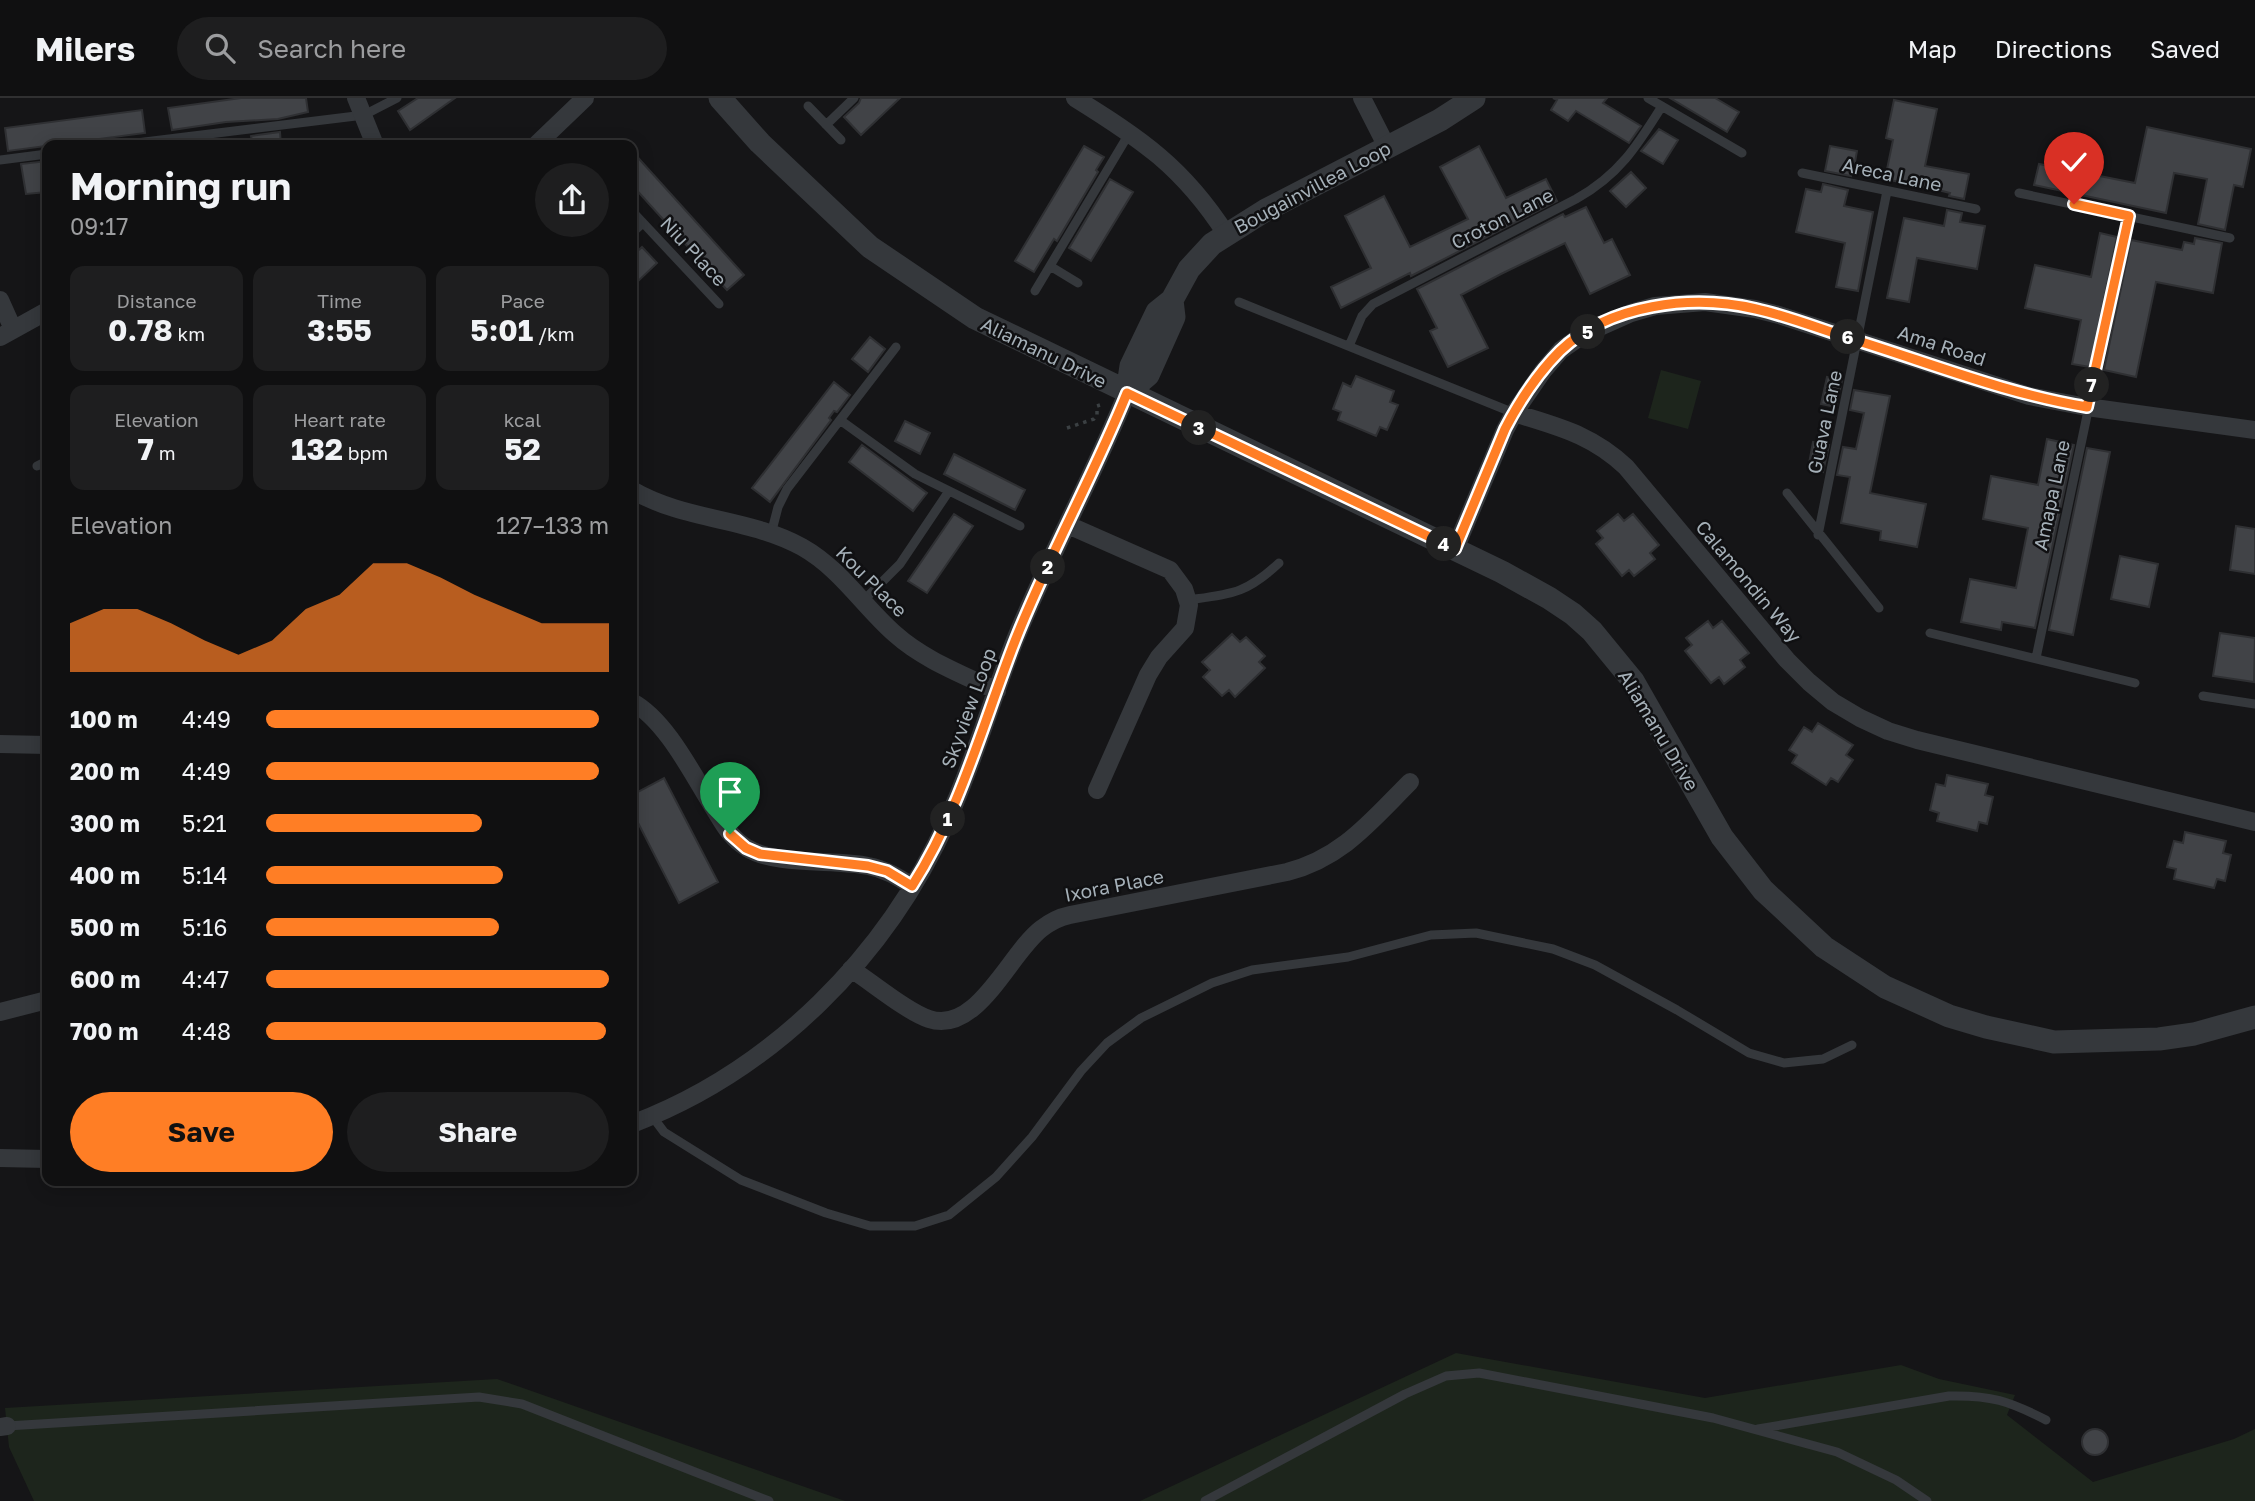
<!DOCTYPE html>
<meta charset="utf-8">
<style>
body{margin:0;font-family:"Golos Text",sans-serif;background:#1e1e1f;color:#f1f3f6;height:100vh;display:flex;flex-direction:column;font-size:26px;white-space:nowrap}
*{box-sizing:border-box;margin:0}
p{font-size:23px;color:#9c9d9f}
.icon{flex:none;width:38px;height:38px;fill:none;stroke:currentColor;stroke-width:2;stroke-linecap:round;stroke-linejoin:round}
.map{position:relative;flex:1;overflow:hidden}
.details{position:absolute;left:42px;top:42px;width:595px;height:1046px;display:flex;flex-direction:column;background:#101011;border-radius:14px;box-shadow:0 4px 18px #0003,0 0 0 2px #303031}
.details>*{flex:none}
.pin{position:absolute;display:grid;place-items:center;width:60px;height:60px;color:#fff;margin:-72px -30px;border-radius:50% 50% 50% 0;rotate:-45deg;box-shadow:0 0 7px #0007}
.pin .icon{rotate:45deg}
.km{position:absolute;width:35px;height:35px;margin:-18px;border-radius:50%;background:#222;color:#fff;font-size:19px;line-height:35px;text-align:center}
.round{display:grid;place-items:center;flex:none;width:74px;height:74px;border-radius:37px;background:#1e1e1f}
.overview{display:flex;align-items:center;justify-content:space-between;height:119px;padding:0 28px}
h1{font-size:38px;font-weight:700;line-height:52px}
.figures{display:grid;grid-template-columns:repeat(3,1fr);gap:10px;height:119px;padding:7px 28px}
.figures div{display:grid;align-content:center;border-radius:14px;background:#1e1e1f;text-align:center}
.figures b{font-size:30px;font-weight:700}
.figures small{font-size:19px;font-weight:400}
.figures p{font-size:19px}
.chart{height:196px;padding:14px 28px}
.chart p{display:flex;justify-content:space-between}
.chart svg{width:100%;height:126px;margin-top:7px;fill:#ff7e25;opacity:.7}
.button{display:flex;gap:14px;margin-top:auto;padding:14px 28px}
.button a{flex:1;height:80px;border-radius:42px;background:#ff7e25;color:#111;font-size:28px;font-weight:700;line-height:80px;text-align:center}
.button a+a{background:#1e1e1f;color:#f1f3f6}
ul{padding:0 28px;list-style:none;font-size:23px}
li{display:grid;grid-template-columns:112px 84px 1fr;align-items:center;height:52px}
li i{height:18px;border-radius:9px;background:#ff7e25}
header{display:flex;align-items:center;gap:42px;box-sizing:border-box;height:98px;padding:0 35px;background:#101011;border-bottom:2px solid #303031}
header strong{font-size:33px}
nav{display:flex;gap:38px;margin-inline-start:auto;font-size:24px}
.search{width:490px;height:63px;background:#1e1e1f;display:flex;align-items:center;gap:18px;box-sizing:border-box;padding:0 24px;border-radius:38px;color:#9c9d9f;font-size:26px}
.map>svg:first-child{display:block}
.green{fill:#1d251c}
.building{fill:#414347;stroke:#2f3033;stroke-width:2}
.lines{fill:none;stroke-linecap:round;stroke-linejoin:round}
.path{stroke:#3b4043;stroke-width:3.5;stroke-dasharray:3.5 5;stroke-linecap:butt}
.service{stroke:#35383c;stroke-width:9}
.minor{stroke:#35383c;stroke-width:18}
.tertiary{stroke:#35383c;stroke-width:23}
.route-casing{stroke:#fff;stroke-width:14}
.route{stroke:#ff7e25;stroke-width:9}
.labels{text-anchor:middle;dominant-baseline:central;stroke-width:5;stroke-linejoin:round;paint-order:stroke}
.street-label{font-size:19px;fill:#a5b0b8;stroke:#101012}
</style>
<header>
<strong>Milers</strong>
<div class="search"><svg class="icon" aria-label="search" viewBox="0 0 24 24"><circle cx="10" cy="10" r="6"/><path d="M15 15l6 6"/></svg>Search here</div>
<nav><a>Map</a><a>Directions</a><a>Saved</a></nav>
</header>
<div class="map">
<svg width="2255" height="1403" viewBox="0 0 2255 1403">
<rect width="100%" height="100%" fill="#151517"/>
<!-- green -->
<path class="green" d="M1661,272l40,11 -13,48 -40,-11z
M1456,1255l249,45 196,-33 38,14 76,16 -8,20 86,67 141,-43 21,-10v72h-1115z
M497,1281l348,122h-811l-25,-54 -4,-39z"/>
<!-- building -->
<path class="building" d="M241,0h65l2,14 -30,7 -52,3 -54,8 -4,-22z
M418,0h37l-45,32 -12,-19z
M861,0h39l-39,37 -17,-18 15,-14z
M1553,0h54l-4,5 38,23 -12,17 -53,-32 -8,10 -17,-11 6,-10z
M1670,0h45l24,14 -12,20z
M1894,2l43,9 -12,57 44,8 -5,25 -15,-3 1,-3 -12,-3 -53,-11 8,-39 -7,-2z
M142,12l3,23 -137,18 -3,-23z
M2147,29l104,22 -8,38 -9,-2 -9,45 -27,-6 9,-45 -33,-6 -8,40 -132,-28 5,-21 96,19z
M1659,31l19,11 -15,24 -22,-13z
M280,34l1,13h-28l-2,-9z
M1084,48l20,11 -8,13 2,2 -41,69 -3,-2 -20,33 -19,-11z
M1479,48l27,52 40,-19 11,22 -146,75 -1,-3 -69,35 -10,-21 40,-19 -26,-52 39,-20 26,51 58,-28 -28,-52z
M1830,48l27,5 -4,22h-2v3l-26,-5z
M632,53l112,124 -17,15 -95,-105z
M47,63v31l-21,2 -5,-30z
M1631,74l15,16 -20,19 -16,-16z
M1110,81l23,13 -42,69 -22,-13z
M1823,86l25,6 -4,16 29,6 -15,79 -22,-4 9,-44 -49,-11 10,-43 15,3z
M1586,109l18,36 8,-4 18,36 -40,19 -25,-51 -64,31 -40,21 27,53 -40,19 -18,-36 7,-3 -20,-39 146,-75 2,3z
M1947,112l15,3 -2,9 25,4 -8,43 -60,-11 -8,44 -22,-4 17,-80 40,8z
M2100,135l17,4 -27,130 -18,-3 9,-44 -56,-12 10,-43 56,12z
M2195,140l27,5 -9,50 -57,-11 -20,95 -32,-7 27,-130 51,10 2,-8 10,2z
M642,149l15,16 -25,24v-31z
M870,239l15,12 -17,23 -16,-13z
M1356,278l38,15 -4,11 8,3 -11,25 -7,-3 -4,9 -38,-16 3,-8 -8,-3 10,-26 8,4z
M1827,279l15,3 -6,27 -15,-3z
M834,284l16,13 -13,17 -3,-1 -5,7 2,2 -61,82 -18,-14z
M1854,292l36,6 -20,97 56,11 -9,43 -37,-7 1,-9 -40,-8 9,-46 -13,-2 6,-28 13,2 8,-36 -14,-3z
M905,323l25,12 -10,21 -25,-13z
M2047,341l27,6 -39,183 -33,-6 -1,8 -40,-8 9,-43 46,9 12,-60 -45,-9 8,-43 47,9z
M1813,344l16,3 -6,27 -15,-3z
M862,347l65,48 -14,18 -64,-49z
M2087,350l23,4 -37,183 -24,-5z
M954,356l71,36 -10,20 -71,-36z
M954,416l19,12 -46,67 -19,-12z
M1618,416l6,7 9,-7 26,31 -9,8 5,6 -21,17 -5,-6 -7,6 -26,-32 7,-6 -6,-7z
M2236,428l19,3v45l-25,-4z
M2120,458l38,8 -9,43 -38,-8z
M1708,523l5,7 9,-7 27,32 -9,7 5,7 -21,17 -5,-7 -8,6 -26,-32 7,-6 -6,-7z
M2220,535l35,5 -1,44 -41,-6z
M1232,536l8,8 6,-5 19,19 -6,6 6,6 -30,29 -6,-7 -7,6 -19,-19 7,-7 -8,-8z
M1818,625l35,22 -7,10 7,5 -15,22 -7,-4 -5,7 -34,-22 5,-8 -8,-5 15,-23 8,5z
M1947,677l41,9 -3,11 8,2 -6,27 -8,-2 -2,9 -40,-10 2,-8 -9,-3 6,-26 9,2z
M664,680l54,104 -39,21 -47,-92v-16z
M2185,734l41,9 -3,12 8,2 -6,26 -8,-2 -3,9 -40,-9 2,-10 -9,-2 7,-26 9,2z
M2082 1344a13 13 0 1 1 26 0a13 13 0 1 1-26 0Z"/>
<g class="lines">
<!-- path -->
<path class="path" d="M1067,330l27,-9 3,-4v-9l3,-1"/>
<!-- service -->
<path class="service" d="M1648,0l94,55
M808,8l33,34
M826,27l28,-27
M120,47l244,-30 33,-17
M0,62l47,-6
M1802,75l174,36
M2019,95l211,45
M632,113l87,93
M632,135l11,-10
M1050,168l28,17
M1035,193l95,-159
M1239,204l275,111
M1349,248l13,-30 11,-12 203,-105c43,-24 61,-53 86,-93
M840,322l75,54 105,52
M37,368l10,-5
M1787,395l92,115
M771,436l7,-27 9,-18 109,-142
M1818,437l69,-344
M1188,502c43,-6 58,-6 91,-37
M863,503l37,-37 49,-73
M1930,535l205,50
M2036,560l93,-442
M2203,598l52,8
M652,1018l12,16 77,48 85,33 44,13h45l34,-11 47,-38 36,-40 49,-66 26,-28 34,-25 71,-35 40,-13 96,-13 83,-22 45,-2 77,16 42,16 82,45 72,43 35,10 39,-4 29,-14
M7,1328l472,-29 43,7 247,97
M1758,1331l191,-33c42,-1 60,5 97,24
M1205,1403l200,-107 41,-18 33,-3 234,45 124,34 59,28 31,21"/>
<!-- minor -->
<path class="minor" d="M356,0l19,47
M1075,0c66,41 108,69 151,136
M1362,0l25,49
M536,47l49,-47
M0,202l13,29
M0,239l47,-26
M1514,315c44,14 77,21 112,54l161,193 22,22 24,20 27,16 28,13 29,9 338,82
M632,392c53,31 118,28 170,57 39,22 61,59 93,87 29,26 67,40 102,57
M1068,427l102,45 14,19 5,16 -4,23 -26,29 -11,18 -51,115
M1455,451l50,-119 9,-17 29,-42 18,-21 23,-16 47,-21 24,-7 50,-4 50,7 24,6 250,81 58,11 168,23
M632,604c34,18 61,73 81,105 10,16 17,31 34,41 29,18 87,11 121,18 17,3 30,11 44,20
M0,646l47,1
M851,871c22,14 55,42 78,50 48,16 80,-65 112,-90 9,-7 19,-12 29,-14l217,-43c55,-14 84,-51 123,-90
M0,914l47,-12
M632,1026c140,-53 255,-168 316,-305 26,-58 44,-120 67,-179 34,-84 78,-163 112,-247
M0,1060l47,1
M0,1329l7,-1"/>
<!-- tertiary -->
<path class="tertiary" d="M720,0l40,45 110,104 105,71 527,254 47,26 24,16 19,17 41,50 89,156 41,53 61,57 61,40 64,29 37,11 68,15 105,-3 35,-5 61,-17
M1127,295l4,-27 26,-54 15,-12 17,-31 23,-25 54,-34 174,-90 34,-22
M1127,295l21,-18 26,-58 -2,-17"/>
</g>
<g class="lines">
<defs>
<path id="route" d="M730,736l16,14 14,6 108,12 19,5 25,15c48,-75 71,-163 103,-245 33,-84 78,-164 112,-248l328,156 50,-120c14,-27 33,-56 55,-78 49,-47 132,-57 196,-42 32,7 64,20 96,30 78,24 155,55 235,68l42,-191 -55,-12"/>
</defs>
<!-- route casing -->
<use href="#route" class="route-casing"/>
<!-- route -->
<use href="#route" class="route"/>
</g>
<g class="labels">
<!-- street labels -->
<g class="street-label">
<text transform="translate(1892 76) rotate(12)">Areca Lane</text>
<text transform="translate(1312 89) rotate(-28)">Bougainvillea Loop</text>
<text transform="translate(1502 120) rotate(-27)">Croton Lane</text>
<text transform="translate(694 153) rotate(47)">Niu Place</text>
<text transform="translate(1942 247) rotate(18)">Ama Road</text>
<text transform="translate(1044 254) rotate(26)">Aliamanu Drive</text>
<text transform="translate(1824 324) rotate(-78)">Guava Lane</text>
<text transform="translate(2051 397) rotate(-78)">Amapa Lane</text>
<text transform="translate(872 483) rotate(45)">Kou Place</text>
<text transform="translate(1749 483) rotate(50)">Calamondin Way</text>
<text transform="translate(968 610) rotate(-70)">Skyview Loop</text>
<text transform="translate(1659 632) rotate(59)">Aliamanu Drive</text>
<text transform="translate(1114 787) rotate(-11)">Ixora Place</text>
</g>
</g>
</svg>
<div class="pin" style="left:730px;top:736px;background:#1e9e55"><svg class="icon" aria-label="arrive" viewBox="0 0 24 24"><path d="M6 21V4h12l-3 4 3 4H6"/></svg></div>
<div class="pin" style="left:2074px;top:106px;background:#d93025"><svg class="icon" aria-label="check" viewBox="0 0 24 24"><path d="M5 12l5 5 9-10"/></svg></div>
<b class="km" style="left:948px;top:721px">1</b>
<b class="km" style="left:1048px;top:469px">2</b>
<b class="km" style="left:1199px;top:330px">3</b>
<b class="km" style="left:1444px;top:446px">4</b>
<b class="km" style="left:1588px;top:234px">5</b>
<b class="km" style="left:1848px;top:239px">6</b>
<b class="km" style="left:2092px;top:287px">7</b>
<section class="details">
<div class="overview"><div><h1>Morning run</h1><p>09:17</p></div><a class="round"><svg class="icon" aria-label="share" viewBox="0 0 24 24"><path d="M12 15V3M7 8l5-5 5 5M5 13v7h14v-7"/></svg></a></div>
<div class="figures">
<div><p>Distance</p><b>0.78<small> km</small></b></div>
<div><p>Time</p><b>3:55</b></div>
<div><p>Pace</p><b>5:01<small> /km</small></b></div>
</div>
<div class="figures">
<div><p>Elevation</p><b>7<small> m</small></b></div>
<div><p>Heart rate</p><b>132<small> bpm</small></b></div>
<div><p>kcal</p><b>52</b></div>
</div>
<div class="chart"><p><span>Elevation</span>127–133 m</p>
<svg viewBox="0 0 160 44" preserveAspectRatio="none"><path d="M0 44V27L10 22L20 22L30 27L40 33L50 38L60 33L70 22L80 17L90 6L100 6L110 11L120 17L130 22L140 27L150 27L160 27V44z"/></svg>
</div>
<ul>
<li><b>100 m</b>4:49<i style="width:97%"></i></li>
<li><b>200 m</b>4:49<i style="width:97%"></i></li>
<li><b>300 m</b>5:21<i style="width:63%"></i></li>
<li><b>400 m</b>5:14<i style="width:69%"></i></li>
<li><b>500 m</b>5:16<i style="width:68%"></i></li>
<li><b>600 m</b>4:47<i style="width:100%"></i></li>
<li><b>700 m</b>4:48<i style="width:99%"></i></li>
</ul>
<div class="button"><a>Save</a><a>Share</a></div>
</section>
</div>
